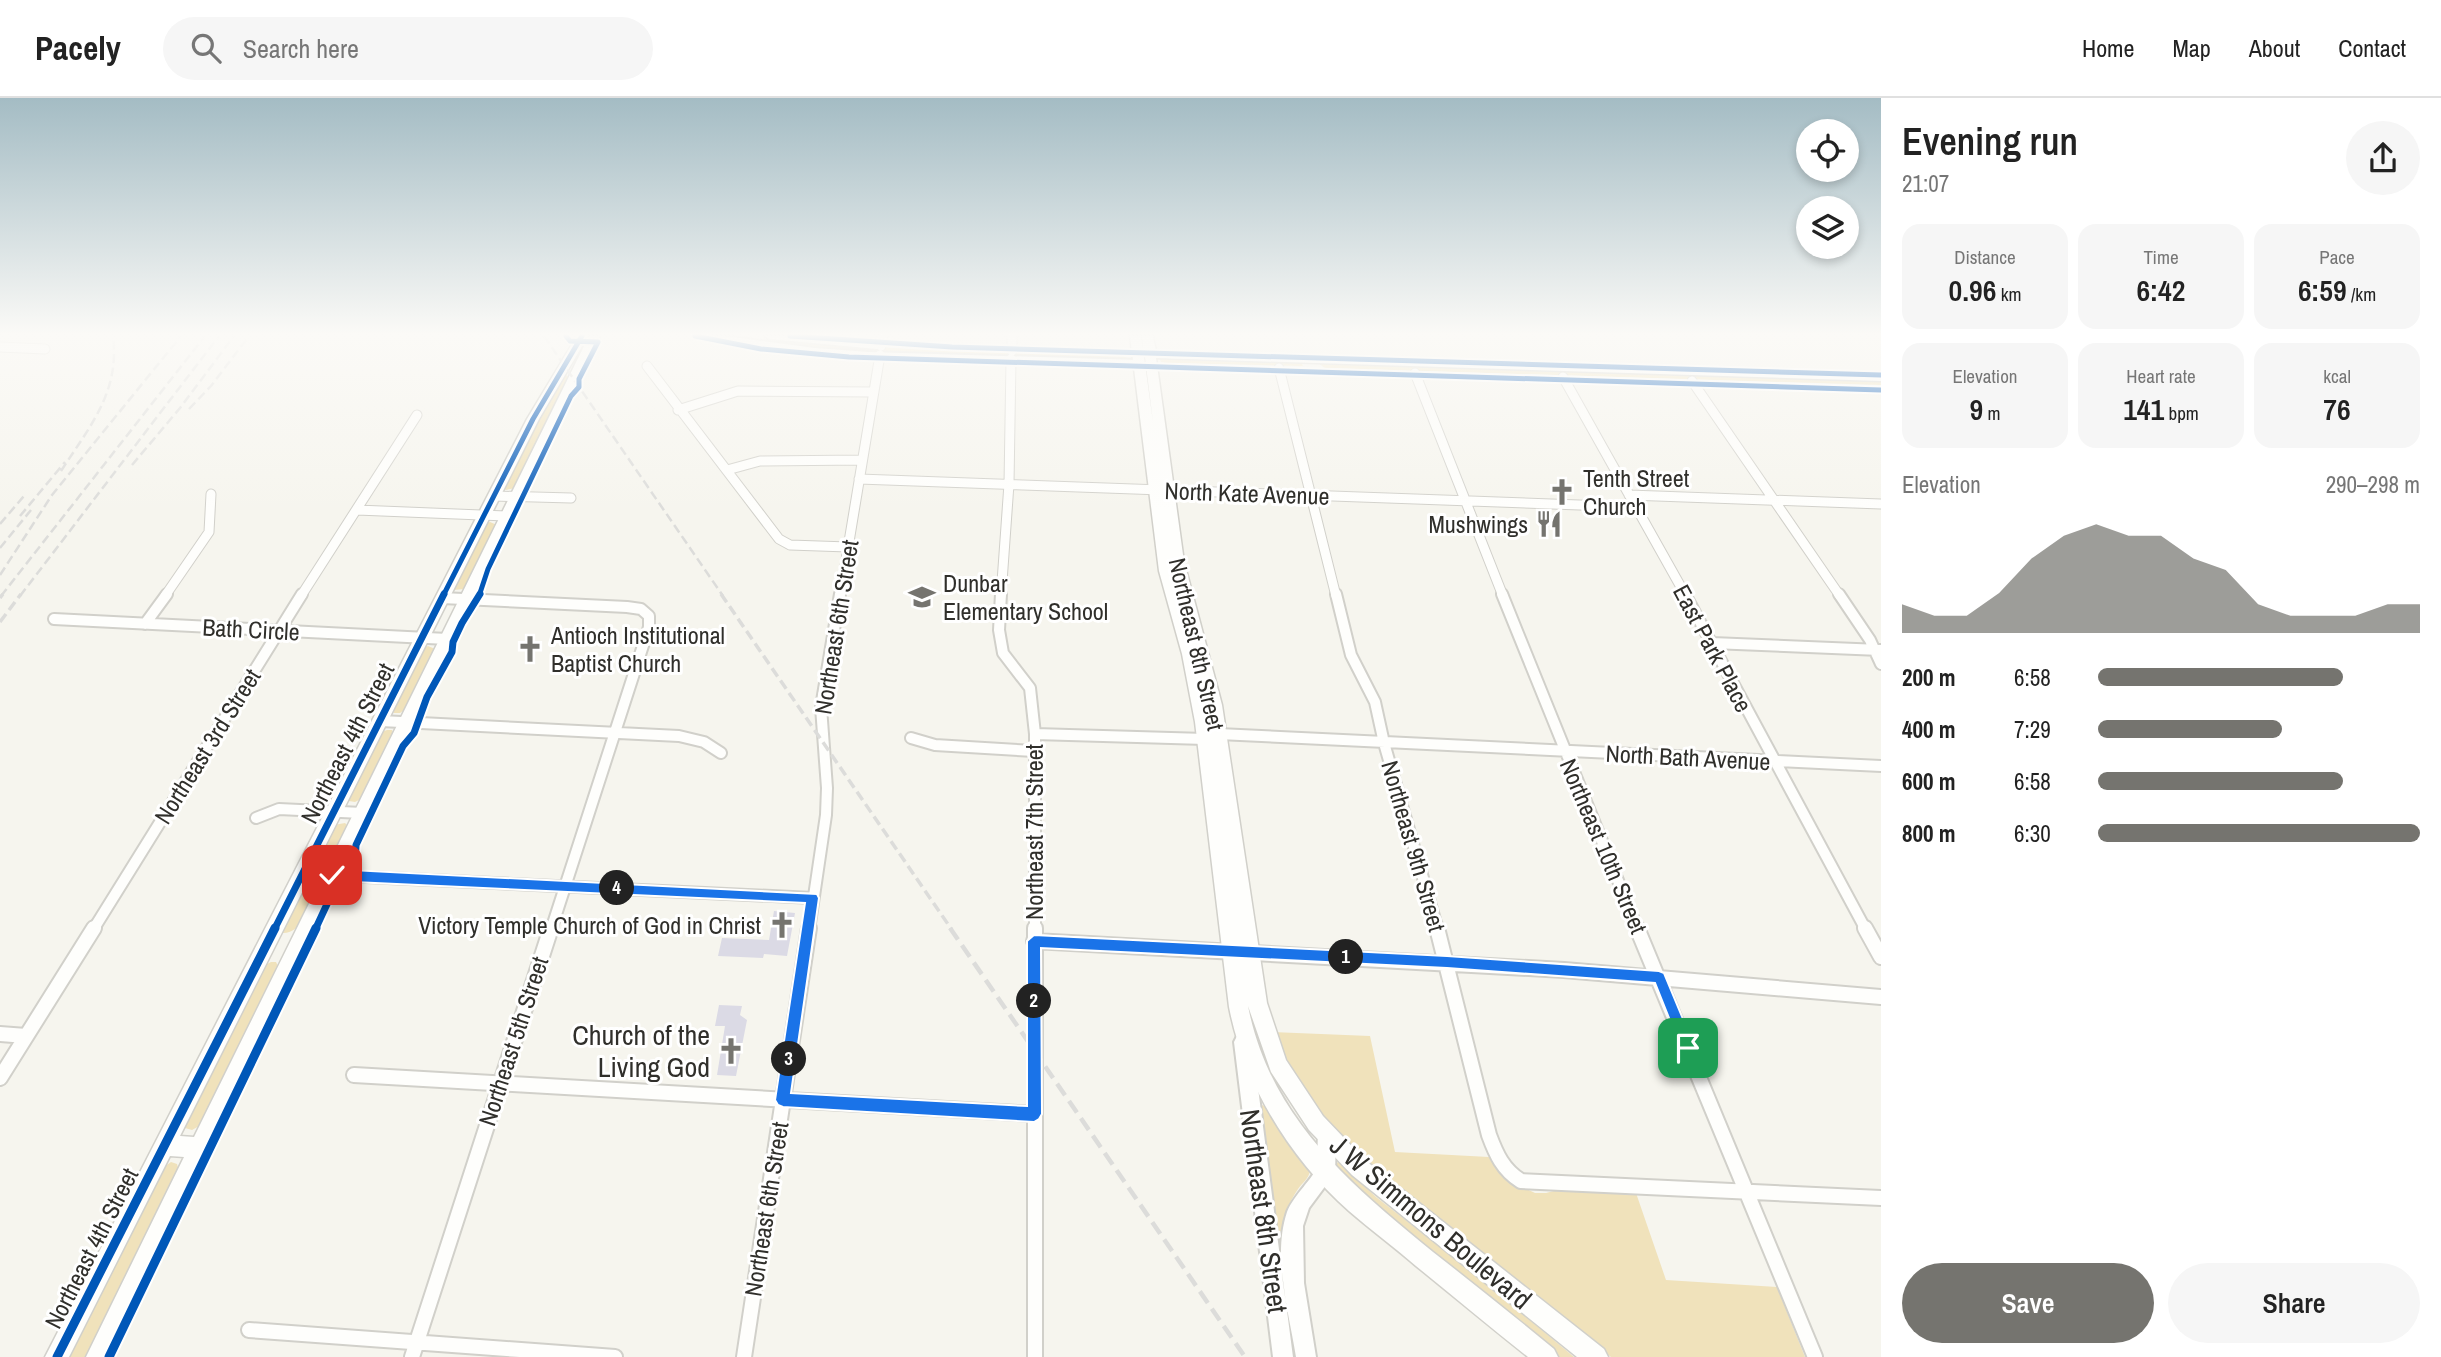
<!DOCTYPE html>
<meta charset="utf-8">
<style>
body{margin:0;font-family:"Archivo Narrow",sans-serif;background:#f6f6f6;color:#222;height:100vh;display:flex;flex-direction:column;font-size:26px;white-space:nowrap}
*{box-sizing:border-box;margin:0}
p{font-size:23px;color:#767676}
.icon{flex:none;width:38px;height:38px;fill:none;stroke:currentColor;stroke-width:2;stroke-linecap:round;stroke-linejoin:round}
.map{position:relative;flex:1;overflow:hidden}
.side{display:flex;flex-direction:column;background:#fff;width:560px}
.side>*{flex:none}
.fabs{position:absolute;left:1796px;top:21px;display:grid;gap:14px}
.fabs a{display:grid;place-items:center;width:63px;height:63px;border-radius:50%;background:#fff;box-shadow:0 4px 10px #0003;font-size:35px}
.pin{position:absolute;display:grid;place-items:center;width:60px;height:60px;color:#fff;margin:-30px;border-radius:14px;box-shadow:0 4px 10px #0006}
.km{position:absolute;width:35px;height:35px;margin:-18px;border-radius:50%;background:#222;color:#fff;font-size:19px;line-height:35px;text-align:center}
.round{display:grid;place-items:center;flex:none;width:74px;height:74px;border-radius:37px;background:#f6f6f6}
.head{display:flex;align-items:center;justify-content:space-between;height:119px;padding:0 21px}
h1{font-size:38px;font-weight:600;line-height:52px}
.stats{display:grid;grid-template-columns:repeat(3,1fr);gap:10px;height:119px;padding:7px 21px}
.stats div{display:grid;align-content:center;border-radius:18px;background:#f6f6f6;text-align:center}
.stats b{font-size:30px;font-weight:600}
.stats small{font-size:19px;font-weight:400}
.stats p{font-size:19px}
.chart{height:196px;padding:14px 21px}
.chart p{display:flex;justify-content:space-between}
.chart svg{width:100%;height:126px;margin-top:7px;fill:#75746f;opacity:.7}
.primary-button{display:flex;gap:14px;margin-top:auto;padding:14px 21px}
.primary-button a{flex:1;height:80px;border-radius:42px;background:#75746f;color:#fff;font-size:28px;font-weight:600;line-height:80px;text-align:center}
.primary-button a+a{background:#f6f6f6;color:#222}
ul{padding:0 21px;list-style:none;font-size:23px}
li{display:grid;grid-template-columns:112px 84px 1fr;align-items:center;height:52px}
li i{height:18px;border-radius:9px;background:#75746f}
header{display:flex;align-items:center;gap:42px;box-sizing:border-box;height:98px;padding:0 35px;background:#fff;border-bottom:2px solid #e0e0e0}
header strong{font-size:33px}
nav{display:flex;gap:38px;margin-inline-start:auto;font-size:24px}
.search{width:490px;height:63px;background:#f6f6f6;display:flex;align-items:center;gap:18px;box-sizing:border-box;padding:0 24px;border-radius:38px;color:#767676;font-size:26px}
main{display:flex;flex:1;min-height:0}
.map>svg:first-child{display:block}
.green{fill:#f0e2bb}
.building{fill:#dbdae5}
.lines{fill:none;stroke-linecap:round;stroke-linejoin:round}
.minor-far2-casing{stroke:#d1d0ca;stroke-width:11}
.minor-far1-casing{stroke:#d1d0ca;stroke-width:14}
.minor-casing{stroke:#d1d0ca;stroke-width:18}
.tertiary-casing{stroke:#d1d0ca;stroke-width:4}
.secondary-casing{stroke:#d1d0ca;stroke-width:3}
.minor-far2{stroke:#fefefc;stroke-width:9}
.minor-far1{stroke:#fefefc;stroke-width:10}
.minor{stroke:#fefefc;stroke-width:14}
.tertiary{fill:#fefefc;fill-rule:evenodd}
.secondary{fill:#fefefc;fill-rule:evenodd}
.rail-far2{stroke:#dcdcda;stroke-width:2.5;stroke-dasharray:9 4.5;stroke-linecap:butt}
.rail-far1{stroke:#dcdcda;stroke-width:3.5;stroke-dasharray:10 5;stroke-linecap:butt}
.rail{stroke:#dcdcda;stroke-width:4.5;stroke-dasharray:14 7;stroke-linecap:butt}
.cycleway-far2-casing{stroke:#fff;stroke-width:9}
.cycleway-far1-casing{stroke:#fff;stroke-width:11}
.cycleway-casing{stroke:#fff;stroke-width:13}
.cycleway-far2{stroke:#0057b8;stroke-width:5}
.cycleway-far1{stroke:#0057b8;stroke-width:7}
.cycleway{stroke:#0057b8;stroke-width:9}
.route{fill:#1a73e8;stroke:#fff;stroke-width:2}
.labels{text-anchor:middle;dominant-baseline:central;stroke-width:6;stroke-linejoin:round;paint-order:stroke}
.poi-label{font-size:24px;fill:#302f2b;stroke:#fff;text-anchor:start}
.street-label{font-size:24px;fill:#302f2b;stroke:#fff}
.near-poi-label{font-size:28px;fill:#302f2b;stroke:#fff;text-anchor:end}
.near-street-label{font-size:28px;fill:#302f2b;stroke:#fff}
</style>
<header>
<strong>Pacely</strong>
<div class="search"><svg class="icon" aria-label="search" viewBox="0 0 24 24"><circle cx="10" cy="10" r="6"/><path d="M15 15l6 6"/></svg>Search here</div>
<nav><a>Home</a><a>Map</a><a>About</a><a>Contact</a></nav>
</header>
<main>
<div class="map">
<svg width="1881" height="1259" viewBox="0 0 1881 1259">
<rect width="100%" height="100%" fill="#f6f5ee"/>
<!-- green -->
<path class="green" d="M803,244l120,8 188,4 11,1 5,3 -240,-3 -92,-9z
M1164,260l137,4 2,4 -137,-3 -5,-1 -1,-3z
M1318,265l563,16v6l-556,-17z
M564,275l5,5 -54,110 -9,2 -3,-3 39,-79z
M490,424l7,3 -32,64 -12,1 31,-66z
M428,548l7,3 -28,59 -7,5h-6l-3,-4 30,-60z
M387,632h5l2,5 -31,63 -8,4 -6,-1 -1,-4 31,-64z
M345,725l3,3c-7,15 -11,38 -31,37l-1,-4 18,-34z
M310,786l8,5c-8,16 -15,45 -36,44l-1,-4 20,-40z
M271,864h5l3,6 -78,157 -9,5 -7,-2 -1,-6 77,-155z
M1272,934l98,4 25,116 94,5 21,24 25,12h11l19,-5 71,5 30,87 111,7 28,70h-194l-230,-179 -55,-55 -33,-47z
M1262,1007l4,2 44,63c-1,9 -7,12 -12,19 -9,13 -14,27 -17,42h-6l-17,-122z
M171,1064l6,2 2,7 -92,186h-21l95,-188z
M1339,1064l37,35 101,79 97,81h-17l-201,-161 -23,-32z"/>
<!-- building -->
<path class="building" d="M774,813l21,2 -8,43 -23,-2 -1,4 -45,-2 4,-18 47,2z
M719,907l23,1 -2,9 7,5 -11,56 -19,-1 8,-49h-10z"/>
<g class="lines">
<defs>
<path id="minor-far2" d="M1012,238v15
M881,248l2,-10
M0,249l45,2
M647,268l132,173 11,6 58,2
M1279,270l57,228
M1415,275l88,223
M1563,279l123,219
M1692,283l148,215
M678,312l60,-19 136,1
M727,372l33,-9 102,-1
M859,381l776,28
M1629,397l252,9
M494,398l77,2
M357,412l149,6
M165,498l44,-64 2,-38
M301,498l116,-181
M840,498l40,-241
M1001,498l8,-112 2,-125"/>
<path id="minor-far1" d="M1001,496l-2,36 4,23 27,35 5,46v196
M1336,496l15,61 24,47 9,41 54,187
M1502,496l136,336
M1685,496l181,336
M1839,496l31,46 11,24
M442,500l185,9 14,2 8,7v11l-98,303
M54,521l393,20
M145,526l22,-30
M1712,545l168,7
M381,623l298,15 25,6 17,11
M1035,636l170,5 14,-5 662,32
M911,640l24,7 99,6
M256,720l23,-9 83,4
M302,776l511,24
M93,832l209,-336
M809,832l17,-115 1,-27 -6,-81 19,-113"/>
<path id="minor" d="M1035,830v429
M1437,830l52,207c7,19 14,35 32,46l360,17
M1637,830l178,429
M1865,830l16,29
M1034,843l530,29 317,27
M0,936l26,2
M354,977l680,39
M0,980l94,-150
M249,1232l366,27
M412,1259l139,-429
M744,1259l65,-429"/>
<path id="tertiary" d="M703,238h22l90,12 54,4 270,8 5,3 -5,3c-144,-5 -288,-2 -431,-27z
M765,238h36l76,7 5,3 -5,3 -107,-10z
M1243,935l6,3 3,6 41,315h-20l-39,-315 3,-6z
M1327,1029l7,2 2,7 -1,37 -26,35 -6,18 1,57 12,74h-20c-7,-45 -24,-100 -9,-145 6,-16 28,-36 30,-45 3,-13 -2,-25 3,-38z"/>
<path id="secondary" d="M577,238h11l-49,83 -359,717 14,1 395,-801h11l-490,1021h-24l98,-200 -14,-1 -101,201h-24l482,-938z
M1130,238h11l2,15 -1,-15h11l3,15 725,24v6l-725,-23 28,204 38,143 45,298 19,57 37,56 43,45 238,188 4,8h-31l-225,-182 -43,-45 -38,-58 -23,-66c22,112 102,178 185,246 41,32 81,64 121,97l4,8h-30c-38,-30 -75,-61 -112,-91 -22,-19 -45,-36 -67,-55 -59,-52 -105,-127 -120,-204l-34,-285 -13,-68 -23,-83zM1144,259h1l8,65z"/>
</defs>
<!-- minor-far2 casing -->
<use href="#minor-far2" class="minor-far2-casing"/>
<!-- minor-far1 casing -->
<use href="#minor-far1" class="minor-far1-casing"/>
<!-- minor casing -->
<use href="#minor" class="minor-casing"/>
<!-- tertiary casing -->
<use href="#tertiary" class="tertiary-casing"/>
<!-- secondary casing -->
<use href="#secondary" class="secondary-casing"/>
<!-- minor-far2 -->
<use href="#minor-far2" class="minor-far2"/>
<!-- minor-far1 -->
<use href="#minor-far1" class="minor-far1"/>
<!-- minor -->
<use href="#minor" class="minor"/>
<!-- tertiary -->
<use href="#tertiary" class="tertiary"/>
<!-- secondary -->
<use href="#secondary" class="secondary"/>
<!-- rail-far2 -->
<path class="rail-far2" d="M544,238l179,260
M189,311l22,-23 38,-50
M132,367l48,-57 54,-72
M61,373c29,-45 59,-79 52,-135
M20,418l45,-54
M0,426l24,-28
M0,450l31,-38
M0,477l52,-80 129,-159
M1,498l204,-260
M20,498l199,-260"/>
<!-- rail-far1 -->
<path class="rail-far1" d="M721,496l231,336
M0,500l3,-4
M0,524l21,-28"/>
<!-- rail -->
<path class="rail" d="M950,830l295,429"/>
<defs>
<path id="cycleway-far2" d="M695,238l66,13 88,8 1032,33
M790,238l162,11 929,28
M443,498l90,-177 49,-83
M479,498l9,-27 83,-173 8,-9v-8l19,-37 -28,-1 -4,-5"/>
<path id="cycleway-far1" d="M274,832l170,-336
M315,832l13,-28 15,-15 12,-24 1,-18 47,-99 11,-13 13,-36 25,-45 1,-10 9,-19 18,-29"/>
<path id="cycleway" d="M57,1259l218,-429
M109,1259l207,-429"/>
</defs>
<!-- cycleway-far2 casing -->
<use href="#cycleway-far2" class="cycleway-far2-casing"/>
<!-- cycleway-far1 casing -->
<use href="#cycleway-far1" class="cycleway-far1-casing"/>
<!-- cycleway casing -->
<use href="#cycleway" class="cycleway-casing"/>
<!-- cycleway-far2 -->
<use href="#cycleway-far2" class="cycleway-far2"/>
<!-- cycleway-far1 -->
<use href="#cycleway-far1" class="cycleway-far1"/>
<!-- cycleway -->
<use href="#cycleway" class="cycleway"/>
</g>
<!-- sky -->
<linearGradient id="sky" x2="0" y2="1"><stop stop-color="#a4bcc4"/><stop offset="0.57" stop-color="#fbfaf7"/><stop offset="1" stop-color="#fbfaf7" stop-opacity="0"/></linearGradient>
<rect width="1881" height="414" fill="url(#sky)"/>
<!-- route -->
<path class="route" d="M332,771l485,25 2,4 -28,195 236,13v-165l7,-6 413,21 212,15 5,2 31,75 -2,5h-10l-28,-70 -208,-15 -406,-20 1,166 -3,5 -5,3 -251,-15 -5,-2 -3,-5 30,-197 -473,-22 -6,-6z"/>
<!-- icons -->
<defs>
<symbol id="church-bare" viewBox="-9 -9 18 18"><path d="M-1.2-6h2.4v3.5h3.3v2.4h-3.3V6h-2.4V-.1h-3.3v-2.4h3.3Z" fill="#75746f" stroke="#fff" stroke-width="2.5" paint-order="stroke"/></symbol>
<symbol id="restaurant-bare" viewBox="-9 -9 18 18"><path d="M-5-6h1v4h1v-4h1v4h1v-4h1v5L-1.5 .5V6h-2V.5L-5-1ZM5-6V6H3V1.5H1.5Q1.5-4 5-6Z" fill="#75746f" stroke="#fff" stroke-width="2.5" paint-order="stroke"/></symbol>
<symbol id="school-bare" viewBox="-9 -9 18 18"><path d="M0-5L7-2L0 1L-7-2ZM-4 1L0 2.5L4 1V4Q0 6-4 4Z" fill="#75746f" stroke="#fff" stroke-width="2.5" paint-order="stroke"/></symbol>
</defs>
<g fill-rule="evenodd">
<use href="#church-bare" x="1543" y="375" width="38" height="38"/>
<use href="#restaurant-bare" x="1530" y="407" width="38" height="38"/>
<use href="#school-bare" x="903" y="480" width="38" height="38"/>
<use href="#church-bare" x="511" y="532" width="38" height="38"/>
<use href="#church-bare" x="763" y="808" width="38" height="38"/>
<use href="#church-bare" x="712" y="934" width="38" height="38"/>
</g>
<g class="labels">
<!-- poi labels -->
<g class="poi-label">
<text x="1583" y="380">Tenth Street<tspan x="1583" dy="28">Church</tspan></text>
<text x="1528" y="426" text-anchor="end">Mushwings</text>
<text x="943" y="485">Dunbar<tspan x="943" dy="28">Elementary School</tspan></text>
<text x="551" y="537">Antioch Institutional<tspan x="551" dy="28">Baptist Church</tspan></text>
<text x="761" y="827" text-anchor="end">Victory Temple Church of God in Christ</text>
</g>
<!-- street labels -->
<g class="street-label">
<text transform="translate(1247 395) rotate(2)">North Kate Avenue</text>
<text transform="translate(836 529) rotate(-81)">Northeast 6th Street</text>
<text transform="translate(251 531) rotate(3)">Bath Circle</text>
<text transform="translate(1197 546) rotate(77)">Northeast 8th Street</text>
<text transform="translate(1713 550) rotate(62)">East Park Place</text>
<text transform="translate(347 645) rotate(-63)">Northeast 4th Street</text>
<text transform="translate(207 648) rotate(-58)">Northeast 3rd Street</text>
<text transform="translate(1688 659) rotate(3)">North Bath Avenue</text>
<text transform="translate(1034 734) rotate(-90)">Northeast 7th Street</text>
<text transform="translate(1414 748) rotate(74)">Northeast 9th Street</text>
<text transform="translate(1604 748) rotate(67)">Northeast 10th Street</text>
<text transform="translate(513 943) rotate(-72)">Northeast 5th Street</text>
<text transform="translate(766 1111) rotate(-81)">Northeast 6th Street</text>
<text transform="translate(91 1150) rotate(-63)">Northeast 4th Street</text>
</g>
<!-- near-poi labels -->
<g class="near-poi-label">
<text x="710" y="937">Church of the<tspan x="710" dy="32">Living God</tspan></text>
</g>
<!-- near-street labels -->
<g class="near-street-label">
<text transform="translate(1264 1113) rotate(82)">Northeast 8th Street</text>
<text transform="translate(1431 1124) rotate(40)">J W Simmons Boulevard</text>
</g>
</g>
</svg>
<div class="fabs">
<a><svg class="icon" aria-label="locate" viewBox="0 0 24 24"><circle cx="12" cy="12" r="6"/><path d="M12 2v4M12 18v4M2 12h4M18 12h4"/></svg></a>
<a><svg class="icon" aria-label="layers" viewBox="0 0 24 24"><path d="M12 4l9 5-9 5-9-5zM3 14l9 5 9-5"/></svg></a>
</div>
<div class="pin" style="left:1688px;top:950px;background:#1e9e55"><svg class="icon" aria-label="arrive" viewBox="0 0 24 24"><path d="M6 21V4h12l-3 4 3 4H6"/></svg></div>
<div class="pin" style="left:332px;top:777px;background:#d93025"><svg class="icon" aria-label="check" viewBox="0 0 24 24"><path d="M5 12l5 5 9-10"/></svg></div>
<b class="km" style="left:1346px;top:859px">1</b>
<b class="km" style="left:1034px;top:903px">2</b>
<b class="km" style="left:789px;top:961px">3</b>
<b class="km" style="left:617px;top:790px">4</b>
</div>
<section class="side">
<div class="head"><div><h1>Evening run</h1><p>21:07</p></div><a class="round"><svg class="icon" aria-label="share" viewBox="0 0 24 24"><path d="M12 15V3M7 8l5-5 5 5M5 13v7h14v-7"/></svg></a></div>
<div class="stats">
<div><p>Distance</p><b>0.96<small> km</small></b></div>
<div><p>Time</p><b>6:42</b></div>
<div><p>Pace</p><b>6:59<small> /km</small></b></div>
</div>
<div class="stats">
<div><p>Elevation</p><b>9<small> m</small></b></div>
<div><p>Heart rate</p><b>141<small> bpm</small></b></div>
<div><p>kcal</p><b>76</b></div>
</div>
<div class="chart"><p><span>Elevation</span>290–298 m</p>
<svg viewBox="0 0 160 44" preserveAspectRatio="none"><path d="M0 44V34L10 38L20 38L30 30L40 18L50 10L60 6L70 10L80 10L90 18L100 22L110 34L120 38L130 38L140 38L150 34L160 34V44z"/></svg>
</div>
<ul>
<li><b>200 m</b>6:58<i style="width:76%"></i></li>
<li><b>400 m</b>7:29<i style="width:57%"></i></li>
<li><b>600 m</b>6:58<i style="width:76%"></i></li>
<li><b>800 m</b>6:30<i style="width:100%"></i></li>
</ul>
<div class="primary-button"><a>Save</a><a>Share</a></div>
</section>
</main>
